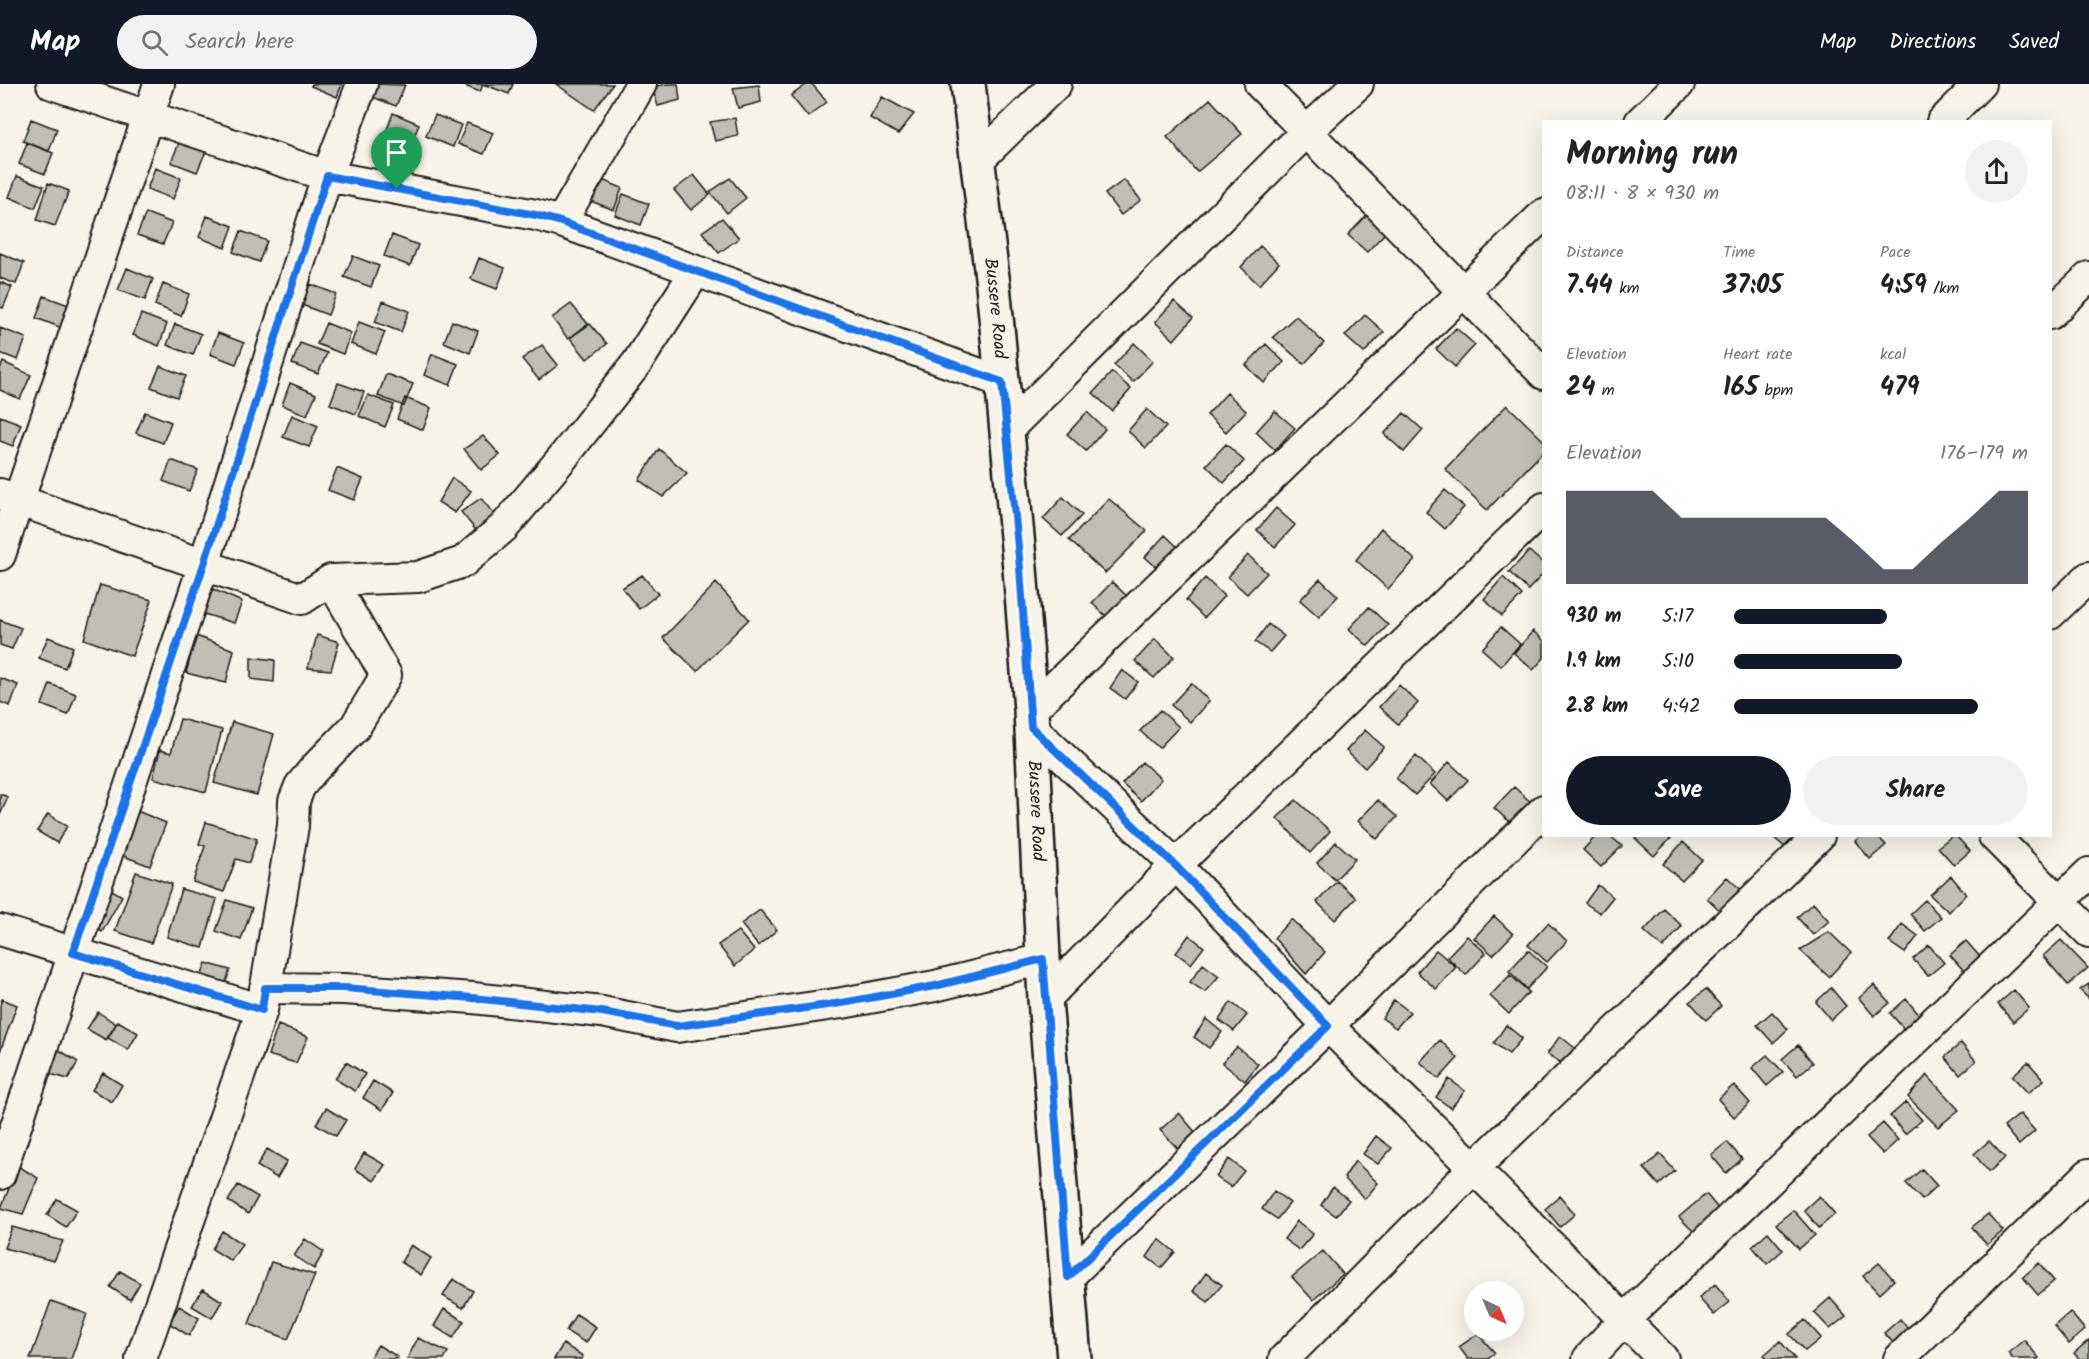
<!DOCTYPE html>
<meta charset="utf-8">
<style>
body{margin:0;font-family:Kalam,sans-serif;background:#f2f2f2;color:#202124;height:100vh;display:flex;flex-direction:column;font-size:22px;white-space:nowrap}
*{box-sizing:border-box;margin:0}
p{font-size:20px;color:#757577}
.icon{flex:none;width:33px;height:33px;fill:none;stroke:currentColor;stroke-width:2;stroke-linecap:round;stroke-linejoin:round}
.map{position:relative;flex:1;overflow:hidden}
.sheet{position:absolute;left:1542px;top:36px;width:510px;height:717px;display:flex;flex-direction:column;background:#fff;border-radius:0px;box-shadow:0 6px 24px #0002}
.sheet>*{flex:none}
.needle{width:39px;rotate:136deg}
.tools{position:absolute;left:1464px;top:1197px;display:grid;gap:12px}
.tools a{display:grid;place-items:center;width:60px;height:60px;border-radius:50%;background:#fff;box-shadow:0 6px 24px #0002;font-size:30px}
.pin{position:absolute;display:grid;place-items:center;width:51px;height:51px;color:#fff;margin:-62px -26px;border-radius:50% 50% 50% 0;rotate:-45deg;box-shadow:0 0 6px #0007}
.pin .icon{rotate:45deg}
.round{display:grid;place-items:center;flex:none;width:63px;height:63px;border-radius:32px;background:#f2f2f2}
.summary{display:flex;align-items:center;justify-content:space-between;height:102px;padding:0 24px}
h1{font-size:33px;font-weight:600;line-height:45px}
.metrics{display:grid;grid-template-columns:repeat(3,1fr);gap:9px;height:102px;padding:6px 24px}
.metrics div{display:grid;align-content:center}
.metrics b{font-size:26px;font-weight:600}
.metrics small{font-size:16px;font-weight:400}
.metrics p{font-size:16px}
.chart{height:168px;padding:12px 24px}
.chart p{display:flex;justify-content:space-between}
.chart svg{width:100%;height:108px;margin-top:6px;fill:#111827;opacity:.7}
.cta{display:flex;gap:12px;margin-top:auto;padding:12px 24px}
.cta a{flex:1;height:69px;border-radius:36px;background:#111827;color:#fff;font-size:24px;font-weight:600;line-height:69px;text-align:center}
.cta a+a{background:#f2f2f2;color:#202124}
ul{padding:0 24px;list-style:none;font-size:20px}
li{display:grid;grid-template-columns:96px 72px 1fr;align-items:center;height:45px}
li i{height:15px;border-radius:8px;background:#111827}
header{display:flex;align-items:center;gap:36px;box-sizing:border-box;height:84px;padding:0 30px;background:#111827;color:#fff}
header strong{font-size:28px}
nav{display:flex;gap:33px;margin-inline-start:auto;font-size:21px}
.search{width:420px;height:54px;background:#f2f2f2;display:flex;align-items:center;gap:15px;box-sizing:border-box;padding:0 21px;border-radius:33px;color:#757577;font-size:22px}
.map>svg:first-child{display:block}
.building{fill:#c0beb5;stroke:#1c1c1c;stroke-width:1.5}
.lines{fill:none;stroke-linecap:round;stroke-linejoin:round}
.minor-casing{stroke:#1c1c1c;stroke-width:34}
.primary-casing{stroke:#1c1c1c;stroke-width:38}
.minor{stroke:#f7f3e8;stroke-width:30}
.primary{stroke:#f7f3e8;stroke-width:33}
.route-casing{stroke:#fff;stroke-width:12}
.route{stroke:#1a73e8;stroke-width:8}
.labels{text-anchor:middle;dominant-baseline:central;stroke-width:6;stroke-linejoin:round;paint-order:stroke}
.street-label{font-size:18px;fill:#1c1c1c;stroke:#f7f3e8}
</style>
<header>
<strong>Map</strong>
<div class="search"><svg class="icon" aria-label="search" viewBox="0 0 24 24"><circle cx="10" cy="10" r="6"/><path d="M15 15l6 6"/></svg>Search here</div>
<nav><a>Map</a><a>Directions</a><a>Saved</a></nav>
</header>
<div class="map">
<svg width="2089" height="1275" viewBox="0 0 2089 1275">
<rect width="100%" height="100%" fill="#f7f3e8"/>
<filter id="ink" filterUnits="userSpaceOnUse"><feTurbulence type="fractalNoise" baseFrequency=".0167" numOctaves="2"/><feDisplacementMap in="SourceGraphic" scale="12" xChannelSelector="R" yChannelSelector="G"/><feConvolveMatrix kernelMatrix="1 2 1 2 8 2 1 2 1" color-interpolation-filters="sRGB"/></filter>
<g filter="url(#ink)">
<!-- building -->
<path class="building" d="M312,0h30l-5,13 -26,-11z
M375,0l30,1 -9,21 -26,-10z
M460,0h23l-3,8z
M483,0h30l-4,10z
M556,0h57l-19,26z
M667,0h11l2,16 -22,6 -6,-19z
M807,0h5l15,18 -19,15 -17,-21z
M759,1l2,17 -23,6 -5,-20z
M882,13l32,17 -16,20 -28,-16z
M1210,15l32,35 -45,38 -30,-35z
M393,29l26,11 -8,21 -26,-10z
M435,31l26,10 -8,22 -27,-11z
M735,34l3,18 -23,5 -5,-19z
M31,35l26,10 -8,22 -26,-10z
M467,39l26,10 -9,21 -26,-10z
M180,57l26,10 -9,21 -26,-10z
M27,59l26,10 -8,21 -26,-10z
M155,84l26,10 -8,21 -26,-10z
M694,91l16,20 -19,15 -17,-20z
M17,92l27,10 -9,22 -26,-11z
M597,94l25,10 -8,22 -26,-10z
M730,94l16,20 -19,15 -17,-21z
M1124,96l17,20 -20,15 -16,-21z
M48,99l21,8 -14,35 -18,-6z
M623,110l26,10 -8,21 -26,-10z
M146,129l26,10 -9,21 -26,-9z
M1368,130l19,17 -20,21 -19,-17z
M207,132l26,10 -8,22 -26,-11z
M722,134l17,20 -20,15 -17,-21z
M241,147l26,10 -8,21 -26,-10z
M392,151l26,10 -8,21 -26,-10z
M1260,162l19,17 -20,22 -18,-18z
M0,169l24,10 -8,21 -16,-6z
M353,172l26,10 -8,21 -27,-10z
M479,174l26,10 -8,21 -26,-10z
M127,184l26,11 -8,21 -27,-10z
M0,198l12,5 -9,21 -3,-1z
M163,200l26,10 -8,22 -26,-11z
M310,200l26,10 -8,21 -26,-10z
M44,212l27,10 -9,22 -26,-10z
M383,217l26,10 -8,21 -26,-10z
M1174,217l19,17 -19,22 -19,-18z
M571,220l17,20 -20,15 -16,-21z
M141,230l26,10 -8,22 -26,-11z
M1365,231l19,17 -20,21 -19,-17z
M1296,232l28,27 -20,21 -31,-27z
M452,237l26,10 -8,22 -26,-11z
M359,238l26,10 -9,22 -25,-10z
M326,239l25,10 -8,21 -26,-10z
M175,240l26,10 -8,21 -26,-10z
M590,240l17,20 -20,15 -17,-21z
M0,244l26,10 -8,22 -18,-7z
M1456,244l19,17 -20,22 -19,-18z
M218,249l26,10 -8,21 -26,-10z
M300,259l27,10 -9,21 -26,-10z
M1134,259l19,18 -20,21 -19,-17z
M1266,260l18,18 -20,21 -18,-18z
M542,261l16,20 -19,15 -17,-21z
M432,270l26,10 -8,21 -26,-10z
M3,278l28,13 -11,24 -20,-9v-21z
M160,282l26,10 -9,21 -26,-10z
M1112,288l19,17 -19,22 -19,-18z
M386,290l27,10 -9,22 -26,-10z
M290,299l26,11 -9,21 -25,-10z
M338,299l26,9 -8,22 -26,-10z
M1227,309l19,18 -20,21 -19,-17z
M368,311l26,10 -9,22 -26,-11z
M405,314l26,10 -8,22 -26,-11z
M1507,321l37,36v10l-57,59 -42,-41z
M1147,325l19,18 -20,21 -18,-17z
M1275,327l20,17 -20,22 -19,-18z
M145,328l26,10 -8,21 -27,-10z
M1087,328l18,17 -19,22 -19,-17z
M1404,329l19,17 -19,22 -20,-18z
M292,331l26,11 -9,21 -26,-10z
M0,332l21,8 -8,22 -13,-5z
M483,352l17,19 -19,15 -17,-21z
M1226,360l18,17 -20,22 -18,-18z
M659,365l28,24 -24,24 -24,-17z
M171,376l27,10 -9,21 -26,-10z
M337,384l26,11 -9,21 -26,-10z
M452,394l19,13 -16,22 -17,-11z
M1445,406l19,17 -19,22 -19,-17z
M1063,413l19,18 -20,21 -19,-17z
M481,414l16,20 -19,15 -17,-21z
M1109,415l38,32 -42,42 -36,-33z
M1276,424l19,17 -20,22 -18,-17z
M1381,444l34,32 -27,29 -32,-29z
M1165,451l19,18 -20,21 -19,-17z
M1529,467l15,13v9l-16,17 -19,-18z
M1248,471l19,18 -20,21 -19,-17z
M642,491l16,19 -19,15 -17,-21z
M1503,493l19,18 -20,21 -18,-17z
M1205,494l19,18 -20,22 -18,-18z
M1320,495l18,17 -19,21 -19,-17z
M1112,498l18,17 -19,22 -19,-18z
M716,499l33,36 -52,52 -34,-33z
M201,500l41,18 -8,21 -43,-13z
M100,501l52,15 -20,56 -48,-17z
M1369,523l19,18 -20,21 -19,-17z
M0,536l21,8 -9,21 -12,-4z
M1268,540l16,12 -14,16 -15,-10z
M1501,543l19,17 -19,22 -19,-17z
M1533,547l11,10v17l-11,12 -19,-17z
M317,551l22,7 -8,28 -23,-2z
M196,552l38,14 -8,33 -40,-10z
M48,553l25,10 -8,21 -26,-10z
M1155,555l19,18 -20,21 -19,-17z
M251,573l24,3 -1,22 -23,-3z
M1122,586l16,12 -13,17 -15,-11z
M0,594l18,7 -8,21 -10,-4z
M1191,599l18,18 -19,21 -19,-17z
M50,600l26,10 -8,21 -26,-10z
M1399,601l19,18 -20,21 -19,-17z
M1160,626l19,17 -20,21 -19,-17z
M180,635l42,11 -16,62 -53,-14 7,-28 11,3z
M232,638l42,12 -17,61 -43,-12z
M1365,646l19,17 -19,21 -19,-17z
M1416,672l19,18 -20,21 -19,-17z
M1142,678l19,17 -20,22 -19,-17z
M1449,678l19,18 -20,21 -18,-17z
M1514,703l19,17 -20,21 -19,-17z
M0,710l8,3 -8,18z
M1296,716l34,31 -20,22 -33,-35z
M1378,716l19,17 -20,22 -19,-18z
M130,724l36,15 -16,43 -37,-14z
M48,730l19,12 -10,17 -20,-12z
M206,738l51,17 -8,24 -13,-4 -12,33 -31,-10 12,-36 -6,-2z
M1596,752h14l12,10 -21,21 -18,-17z
M1638,752h35l-19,20 -19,-18z
M1772,752h26l-12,12z
M1861,752h16l9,9 -16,14 -15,-18z
M1952,752h4l14,15 -16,14 -16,-18z
M1336,758l19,17 -20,21 -18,-17z
M1683,758l19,18 -20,21 -19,-17z
M136,788l36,12 -21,59 -36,-12z
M1951,792l15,18 -17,18 -19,-17z
M1727,793l19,17 -20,22 -19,-18z
M1337,797l19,17 -21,22 -18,-18z
M102,800l20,12 -20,36 -18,-10z
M1598,801l15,12 -13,16 -15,-10z
M181,805l36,10 -14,49 -36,-11z
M227,816l25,8 -11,32 -25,-9z
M1925,816l16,17 -16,14 -15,-17z
M1813,819l16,18 -16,14 -16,-18z
M1664,825l18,17 -19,22 -19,-17z
M760,826l17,20 -19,16 -17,-22z
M1494,832l19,18 -20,21 -19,-17z
M1291,835l34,33 -19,22 -32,-36z
M1548,839l19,18 -20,21 -19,-17z
M1902,840l16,12 -13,17 -16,-11z
M738,847l16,19 -19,16 -17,-21z
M1829,848l22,21 -22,24 -29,-27z
M1189,851l15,12 -13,17 -15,-11z
M1467,852l19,17 -20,22 -19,-18z
M2061,856l27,28 -20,17 -25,-29z
M1966,857l15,17 -16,14 -15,-17z
M1929,861l15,18 -16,13 -15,-17z
M1436,866l20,17 -20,22 -19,-17z
M1528,866l19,17 -20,22 -18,-18z
M206,879l24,7 -7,21 -24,-8z
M1203,880l16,12 -14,16 -15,-10z
M1510,891l19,17 -20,22 -19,-18z
M2089,900v15l-9,-9z
M1874,901l16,18 -16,13 -15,-18z
M1831,904l15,18 -15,14 -15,-18z
M1706,905l15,17 -15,14 -16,-18z
M2014,906l15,18 -16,14 -15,-18z
M2,915l15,6 -17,47v-47z
M1906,915l15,18 -16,13 -15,-17z
M1394,916l16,12 -14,16 -14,-10z
M1231,918l16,13 -13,16 -15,-11z
M98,928l18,12 -10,16 -19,-11z
M1772,928l16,17 -15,14 -16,-18z
M1206,935l16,13 -13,16 -15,-11z
M118,937l20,12 -10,17 -20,-12z
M278,941l30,12 -12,26 -28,-8z
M1506,941l16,13 -13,16 -15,-11z
M1560,952l16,13 -13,15 -16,-10z
M1440,956l18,18 -19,21 -19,-17z
M1961,959l15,18 -16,14 -15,-18z
M1798,961l15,18 -16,13 -15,-17z
M1237,963l21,17 -13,17 -23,-18z
M59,966l19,12 -10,17 -21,-6z
M1767,971l16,17 -16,14 -15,-18z
M346,978l19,12 -10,17 -20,-12z
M2028,978l16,18 -16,13 -16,-17z
M103,989l19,12 -10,17 -20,-12z
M1927,991l32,35 -21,17 -30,-30z
M1449,995l16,12 -14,17 -15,-11z
M373,997l20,12 -11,17 -19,-12z
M1734,1001l16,18 -16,14 -16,-18z
M1906,1018l16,18 -17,14 -15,-18z
M326,1024l20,12 -10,16 -20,-12z
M1179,1029l17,20 -18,16 -18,-19z
M2020,1030l15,17 -16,14 -15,-18z
M1883,1039l15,17 -15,14 -16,-17z
M1376,1052l16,12 -14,16 -15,-10z
M1989,1057l16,17 -16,14 -15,-18z
M1727,1058l15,17 -16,14 -15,-18z
M267,1065l20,12 -10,17 -20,-12z
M364,1069l21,12 -11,16 -19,-12z
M1660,1070l15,17 -16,14 -15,-17z
M1229,1075l15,12 -13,16 -15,-10z
M1355,1077l23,22 -13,16 -21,-21z
M18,1082l20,12 -15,36 -22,-6z
M1922,1085l15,17 -15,14 -16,-17z
M238,1101l20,12 -10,17 -20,-13z
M1333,1103l16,13 -13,16 -15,-11z
M1274,1107l16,12 -13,16 -15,-10z
M1706,1110l15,18 -25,22 -17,-17z
M1560,1112l15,18 -15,13 -15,-18z
M1819,1112l16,18 -16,14 -15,-18z
M57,1115l20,11 -11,17 -19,-12z
M1793,1126l22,25 -16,14 -23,-25z
M1988,1130l15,17 -16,14 -15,-18z
M1297,1137l16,13 -14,16 -15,-11z
M12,1143l51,14 -9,20 -50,-13z
M222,1147l20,13 -11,17 -19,-12z
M1768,1148l15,18 -16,14 -15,-18z
M305,1155l19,13 -10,17 -20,-13z
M1159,1155l16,13 -14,16 -14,-11z
M411,1161l20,13 -10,17 -20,-13z
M1323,1167l20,23 -30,26 -21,-23z
M271,1178l44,13 -27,64 -39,-15z
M1879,1179l15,17 -15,14 -16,-18z
M2039,1179l15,18 -16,14 -15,-18z
M120,1187l20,12 -10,17 -20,-13z
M1206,1189l16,12 -14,17 -15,-11z
M453,1195l20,12 -10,17 -20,-12z
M1715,1200l15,18 -16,13 -15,-17z
M203,1205l19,12 -10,17 -20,-12z
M1830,1214l16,18 -16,13 -16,-17z
M51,1217l36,13 -16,45h-41z
M179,1222l20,12 -10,18 -20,-13z
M444,1225l20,12 -11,17 -19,-12z
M2070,1228l15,18 -16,14 -15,-18z
M576,1230l20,13 -10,16 -20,-12z
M1900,1235l15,18 -15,13 -16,-17z
M1805,1236l16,18 -16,13 -16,-17z
M1478,1250l17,19 -7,6h-20l-9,-12z
M418,1254l30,14 -4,7h-37z
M2024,1256l15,18 -2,1h-24l-5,-6z
M2089,1256v19h-10l-5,-6z
M1780,1257l15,18h-28l-3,-4z
M563,1260l20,12 -2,3h-27z
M378,1261l20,12 -1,2h-28z"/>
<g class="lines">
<defs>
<path id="minor" d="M52,0l275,92 209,39 25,7 80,-138
M1260,0l284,290
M1640,38l39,-38
M1942,38l38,-38
M977,77l79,-77
M561,138l441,160
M2050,230l39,-37
M1007,346l300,-299 51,-47
M0,410l302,105 29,-19 87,-3 45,-15 41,-35 60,-71 73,-93 59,-92
M0,471l159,-471
M2050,530l39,-37
M1031,626l513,-496
M1031,643l145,138 152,161 146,142 189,191
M1994,752l95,96
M0,846l262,80
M265,904l79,1 129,9 129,14 75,15 165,-24 93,-17 108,-27
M1045,915l131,-134 368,-357
M0,1090l204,-610 123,-388 35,-92
M1068,1193l260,-251 216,-216
M141,1275l121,-349 31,-184 1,-25 6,-15 14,-17 41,-42 31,-52 -55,-95
M1284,1275l190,-191 345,-332
M1588,1275l36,-39 465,-447
M1899,1275l190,-185"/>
<g id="primary">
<path id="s1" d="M968,0l25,201 27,283 11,142 14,289 29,360"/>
</g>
</defs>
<!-- minor casing -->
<use href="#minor" class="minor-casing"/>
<!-- primary casing -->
<use href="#primary" class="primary-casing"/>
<!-- minor -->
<use href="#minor" class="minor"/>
<!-- primary -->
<use href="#primary" class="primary"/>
</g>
</g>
<g class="lines" filter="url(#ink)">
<defs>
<path id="route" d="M327,92l209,39 25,7 441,160 18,186 11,159 145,139 152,160 -260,251 -25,-318 -108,27 -93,17 -165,23 -75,-14 -129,-14 -129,-10h-79l-3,22 -189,-57 131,-389z"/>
</defs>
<!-- route casing -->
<use href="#route" class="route-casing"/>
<!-- route -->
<use href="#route" class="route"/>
</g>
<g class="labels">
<!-- street labels -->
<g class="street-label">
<text stroke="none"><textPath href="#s1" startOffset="226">Bussere Road</textPath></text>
<text stroke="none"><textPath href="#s1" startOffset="730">Bussere Road</textPath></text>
</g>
</g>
</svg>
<div class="tools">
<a><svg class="needle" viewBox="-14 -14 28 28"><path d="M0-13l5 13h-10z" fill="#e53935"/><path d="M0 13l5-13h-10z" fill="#757577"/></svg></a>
</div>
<div class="pin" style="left:397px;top:105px;background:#1e9e55"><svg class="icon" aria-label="arrive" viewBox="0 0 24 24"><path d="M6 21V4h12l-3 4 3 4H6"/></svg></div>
<section class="sheet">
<div class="summary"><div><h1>Morning run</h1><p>08:11 · 8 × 930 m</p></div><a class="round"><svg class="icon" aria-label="share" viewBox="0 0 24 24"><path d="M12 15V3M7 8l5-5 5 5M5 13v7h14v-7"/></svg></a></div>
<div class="metrics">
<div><p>Distance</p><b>7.44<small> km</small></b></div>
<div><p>Time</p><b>37:05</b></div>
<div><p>Pace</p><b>4:59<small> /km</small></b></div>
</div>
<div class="metrics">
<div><p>Elevation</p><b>24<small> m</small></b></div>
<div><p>Heart rate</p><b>165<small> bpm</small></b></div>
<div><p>kcal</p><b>479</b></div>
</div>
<div class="chart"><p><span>Elevation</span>176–179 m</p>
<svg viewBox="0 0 160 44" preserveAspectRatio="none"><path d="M0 44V6L10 6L20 6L30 6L40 17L50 17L60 17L70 17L80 17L90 17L100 27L110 38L120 38L130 27L140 17L150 6L160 6V44z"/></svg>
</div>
<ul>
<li><b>930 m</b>5:17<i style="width:52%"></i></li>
<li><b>1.9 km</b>5:10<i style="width:57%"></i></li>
<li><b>2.8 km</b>4:42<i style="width:83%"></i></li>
</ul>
<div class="cta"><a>Save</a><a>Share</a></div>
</section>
</div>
